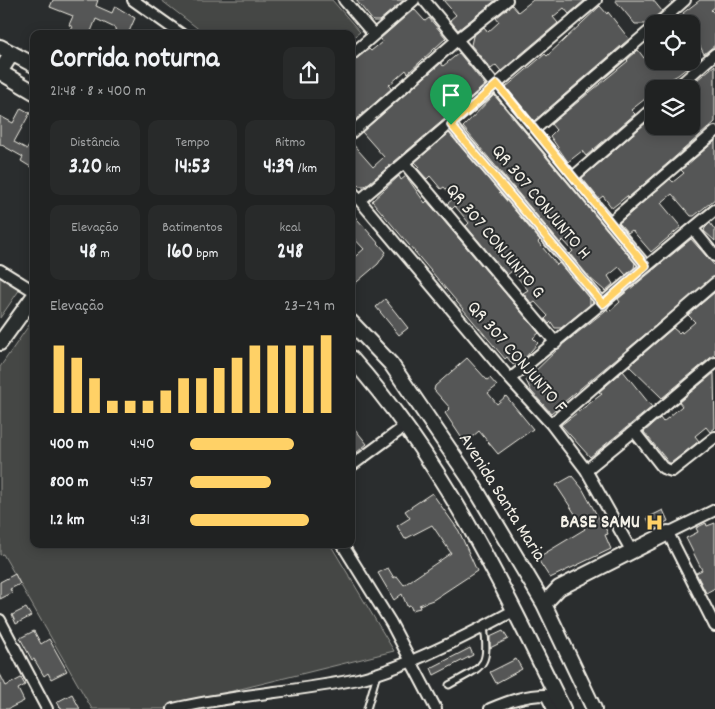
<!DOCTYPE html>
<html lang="pt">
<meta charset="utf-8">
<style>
body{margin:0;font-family:Dekko,sans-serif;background:#282a2a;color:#f1f3f6;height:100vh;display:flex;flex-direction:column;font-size:19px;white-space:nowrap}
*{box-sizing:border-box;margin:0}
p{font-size:16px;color:#a2a4a5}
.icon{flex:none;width:28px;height:28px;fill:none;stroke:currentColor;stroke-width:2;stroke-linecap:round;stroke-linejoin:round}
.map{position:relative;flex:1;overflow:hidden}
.side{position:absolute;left:30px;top:30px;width:325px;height:518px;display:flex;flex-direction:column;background:#202222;border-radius:10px;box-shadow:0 2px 12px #0003,0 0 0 1px #3d3f40}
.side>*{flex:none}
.controls{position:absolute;left:645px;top:15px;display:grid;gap:10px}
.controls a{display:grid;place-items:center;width:55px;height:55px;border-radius:10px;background:#202222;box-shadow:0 2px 12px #0003,0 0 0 1px #3d3f40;font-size:25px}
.pin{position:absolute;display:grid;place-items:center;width:42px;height:42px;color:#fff;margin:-51px -21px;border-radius:50% 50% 50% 0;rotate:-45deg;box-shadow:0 0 5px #0007}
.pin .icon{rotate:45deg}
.round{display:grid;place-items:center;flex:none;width:52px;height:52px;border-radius:10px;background:#282a2a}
.headline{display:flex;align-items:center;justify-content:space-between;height:85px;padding:0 20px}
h1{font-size:28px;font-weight:800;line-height:38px}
.figures{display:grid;grid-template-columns:repeat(3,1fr);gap:8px;height:85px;padding:5px 20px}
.figures div{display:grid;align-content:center;border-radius:10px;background:#282a2a;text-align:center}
.figures b{font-size:21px;font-weight:800}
.figures small{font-size:14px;font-weight:400}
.figures p{font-size:14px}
.chart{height:140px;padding:10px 20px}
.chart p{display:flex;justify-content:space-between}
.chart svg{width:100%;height:90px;margin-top:5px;stroke:#ffd166;stroke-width:6}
ul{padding:0 20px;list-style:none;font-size:16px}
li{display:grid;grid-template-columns:80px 60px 1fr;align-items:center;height:38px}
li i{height:12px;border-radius:6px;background:#ffd166}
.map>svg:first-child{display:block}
.green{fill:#444645;stroke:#9c9c96}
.building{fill:#555756;stroke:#f4f1e8}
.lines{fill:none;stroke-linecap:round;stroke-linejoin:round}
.lane-casing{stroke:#f4f1e8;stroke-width:9}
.street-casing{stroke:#f4f1e8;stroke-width:14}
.secondary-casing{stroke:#f4f1e8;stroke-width:18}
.lane{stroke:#2a2d2e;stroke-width:5}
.street{stroke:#2a2d2e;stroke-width:10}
.secondary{stroke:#2a2d2e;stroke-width:14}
.route-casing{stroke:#fff;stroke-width:10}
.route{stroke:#ffd166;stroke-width:6}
.labels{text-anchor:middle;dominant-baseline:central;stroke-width:4;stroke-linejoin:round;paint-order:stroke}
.street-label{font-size:19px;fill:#f4f1e8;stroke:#2a2d2e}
.poi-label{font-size:19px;font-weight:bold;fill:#f4f1e8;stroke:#2a2d2e;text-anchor:end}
</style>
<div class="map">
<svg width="715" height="709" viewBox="0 0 715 709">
<rect width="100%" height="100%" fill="#2a2d2e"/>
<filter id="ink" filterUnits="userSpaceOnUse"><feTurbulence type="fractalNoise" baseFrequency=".02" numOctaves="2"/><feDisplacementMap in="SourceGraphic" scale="10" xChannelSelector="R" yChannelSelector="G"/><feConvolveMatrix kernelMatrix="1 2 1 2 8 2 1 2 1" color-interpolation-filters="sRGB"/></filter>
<g filter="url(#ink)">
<!-- green -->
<path class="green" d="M161,0h171l28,32 -9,7v-5h-146z
M0,277l20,12 -20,29z
M34,318v226h296l64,107 -190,47 -28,11h-84l-89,-155 -3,1v-188z"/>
<!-- building -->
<path class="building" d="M53,0h45l-2,6 16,7 3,-7 20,12 -7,16h-12l-1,-6 -19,-9 -6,15h-10l-9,-4 2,-3 -4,-2 4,-9 -23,-9z
M356,0h48l-25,21h-6z
M443,0h53l-38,30 -8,-10 6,-5z
M533,0h52l-16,14 -5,-6 -11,9 5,6 -57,48 -5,-6 -5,4 -20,-24 2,-9 11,-9 4,5 11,-10 -3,-4 16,-13 6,7z
M615,0h38l9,11 -15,13h-12z
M700,0h15v7l-4,3 4,4v31l-11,9 -13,-25v-5h-2l-6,-11z
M600,6l7,8 1,-2 21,27 -95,82 -28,-34 39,-33 2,2z
M414,9l11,12 4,-3 17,20 -38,35 -2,-3 -17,15 2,4 -38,33 -2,-2v-57l18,-14 2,2 11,-9 -2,-3z
M638,50l6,8 10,-8v11h42l-18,14 -24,14v3l-23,18 4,4 -49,42 -4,-5 -14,11 -18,-26 6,-6 -5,-6 77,-63 -1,-1z
M459,53l26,32 -110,93 -10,8h-6l-8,-9v-35l22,25 11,-10 -22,-25 79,-69 2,3z
M715,65v57l-87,76 -1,-2 -15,12 -9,-12 -4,3 -17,-21 72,-62v10h37v-37h-5z
M494,95l141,168 -1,5 -8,7 -7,-8 -11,9 5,8 -8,7 -15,-13 -20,-24 3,-3 -10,-11 -3,3 -97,-116z
M21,108l9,5 -16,29 13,7 7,-11v31l-13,-8 2,-4 -23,-13v-28l13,7z
M449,133l91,107 -2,2 19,23 2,-2 31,36v6l-29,23h-6l-4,-6 -2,2 -4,-5 3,-3 -13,-14 -3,2 -9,-11 5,-3 -16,-19 -5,4 -41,-49 3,-3 -14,-17 -3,3 -5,-5 7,-6 -10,-11 -3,2 -11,-13 -3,3 -10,-11 2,-2 -4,-4z
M715,141v58l-21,17h-3l-19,-22 -11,9 20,24 -30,25 -19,-22 -4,3 -9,-10 51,-44 3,3 11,-9 -3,-3z
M399,176l2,4 5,-4 19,27 2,-2 112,132 -6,5 5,5 -14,16 -1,-2 -10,8 -6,-8 -2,2 -133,-158z
M351,212l35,40 -8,12 -27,23v-27l13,-11 -13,-14z
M710,223l5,7v11l-11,-10 1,-3z
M691,239l24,27v10l-164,137 -20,-22 -5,-11 36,-35 43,-34 2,-2 2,3 11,-10 -2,-3z
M715,292v62l-53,44 -33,-32 44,-38 6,5 2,-2 1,2 13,-11 -7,-7z
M385,299l23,29 -9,7 -23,-28z
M467,358l20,22 3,-2 7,8 -9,7 9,11 9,-8 27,33 -35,25 -19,-23 -14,12 -20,-30 5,-5 -16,-18 1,-4z
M623,371l29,36 -62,50 -29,-32 41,-31 -3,-2z
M714,373l1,55 -5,4 -4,-5 -11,9 4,5 -28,22h-2l-25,-31 16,-14 3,4 19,-16 -3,-4z
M351,424l16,20 -16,13z
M572,476l10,12 22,40 1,-1 3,7 -3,1 6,14 -61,29 -13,-20 48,-29 -29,-44z
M432,493l27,38 18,40 -44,29 -14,5 1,3 -8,2 -2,-5 -3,1 -5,-12 -8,6 -16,-27 10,-5 6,10 3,-2 7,9 47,-32 -19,-28 -27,14 -8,-13 13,-8 -5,-7z
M663,510l5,11 -16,8 -5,-11z
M706,523l1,3 8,-3v65l-9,5 -10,-20 6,-3 -16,-32 12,-6 -2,-4z
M15,574l5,10 -10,5 2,4 -12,6v-17z
M26,608l5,8 -15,8 -4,-9z
M34,631l7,13 8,-5 18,32 -16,8 -3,-6 -4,3 -10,-17 -2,1 -12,-22z
M503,631l5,8 -18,9v-11z
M470,648l3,7 -39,20 -3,-7z
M516,659l6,10 -26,14 -6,-11z
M0,674l6,12 15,-8 4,7 -7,4 6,12 -16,8h-8z
M72,694l8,15h-19l-4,-7z"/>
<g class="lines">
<defs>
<path id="lane" d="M449,685c34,-19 41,-17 35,-58
M367,709l10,-35"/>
<path id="street" d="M133,0l48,34
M344,0l30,35
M424,0l222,266
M658,24l27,-24
M351,55l63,-55
M675,89l40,-35
M451,125l152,179
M534,130l120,-103
M351,133l107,-94 49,-39
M404,163l152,180
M573,177l81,-70
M351,190l159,189 41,45 35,46 45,80
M360,200l236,-200
M610,222l105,-90
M693,229l22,27
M0,270l34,21
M715,363l-81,68 29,37 9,3 43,-34
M510,379l205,-169
M551,424l164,-141
M351,466l53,-39
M586,470l48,-39
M715,510l-47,23 47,93
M342,544l49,79 45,86
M0,620l47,89
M173,709c61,-15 124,-17 185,-30 48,-11 113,-45 157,-69
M490,709c19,-8 35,-14 56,-14l7,14"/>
<path id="secondary" d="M0,47l34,18
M12,53l-12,19 34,20
M351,322l40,42 78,114 75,126 50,105
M0,343l34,-47
M351,358c92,103 152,228 212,351
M544,604l15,-16 109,-55"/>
</defs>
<!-- lane casing -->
<use href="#lane" class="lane-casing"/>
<!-- street casing -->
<use href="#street" class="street-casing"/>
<!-- secondary casing -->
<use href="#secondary" class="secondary-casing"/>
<!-- lane -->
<use href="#lane" class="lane"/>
<!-- street -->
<use href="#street" class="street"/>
<!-- secondary -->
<use href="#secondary" class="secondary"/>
</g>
</g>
<g class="lines" filter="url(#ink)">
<defs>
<path id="route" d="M497,84l149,182 -43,38 -152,-179z"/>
</defs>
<!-- route casing -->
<use href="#route" class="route-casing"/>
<!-- route -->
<use href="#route" class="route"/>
</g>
<!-- icons -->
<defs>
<symbol id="hospital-bare" viewBox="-9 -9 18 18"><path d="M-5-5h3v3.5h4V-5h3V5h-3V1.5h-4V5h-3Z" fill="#ffd166" stroke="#2a2d2e" stroke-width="2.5" paint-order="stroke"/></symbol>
</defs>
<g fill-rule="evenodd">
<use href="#hospital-bare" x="642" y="510" width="25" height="25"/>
</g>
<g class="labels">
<!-- street labels -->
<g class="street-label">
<text transform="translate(540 203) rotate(50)">QR 307 CONJUNTO H</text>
<text transform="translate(494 242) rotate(50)">QR 307 CONJUNTO G</text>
<text transform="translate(516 358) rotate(49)">QR 307 CONJUNTO F</text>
<text transform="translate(501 498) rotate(58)">Avenida Santa Maria</text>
</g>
<!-- poi labels -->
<g class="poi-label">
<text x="640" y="523">BASE SAMU</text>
</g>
</g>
</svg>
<div class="controls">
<a><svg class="icon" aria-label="locate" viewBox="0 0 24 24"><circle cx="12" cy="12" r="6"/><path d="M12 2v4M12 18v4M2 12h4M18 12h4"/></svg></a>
<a><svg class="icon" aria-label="layers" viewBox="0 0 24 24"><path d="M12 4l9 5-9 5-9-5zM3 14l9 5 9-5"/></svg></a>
</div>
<div class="pin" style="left:451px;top:125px;background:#1e9e55"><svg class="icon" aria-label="arrive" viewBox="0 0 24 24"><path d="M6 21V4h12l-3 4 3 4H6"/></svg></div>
<section class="side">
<div class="headline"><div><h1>Corrida noturna</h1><p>21:48 · 8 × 400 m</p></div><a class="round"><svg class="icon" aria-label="share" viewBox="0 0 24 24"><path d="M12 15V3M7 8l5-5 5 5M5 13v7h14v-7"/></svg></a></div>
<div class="figures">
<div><p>Distância</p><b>3.20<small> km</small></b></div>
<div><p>Tempo</p><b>14:53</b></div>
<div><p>Ritmo</p><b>4:39<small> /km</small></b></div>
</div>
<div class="figures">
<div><p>Elevação</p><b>48<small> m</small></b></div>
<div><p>Batimentos</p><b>160<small> bpm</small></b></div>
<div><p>kcal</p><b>248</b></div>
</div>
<div class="chart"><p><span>Elevação</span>23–29 m</p>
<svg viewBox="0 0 160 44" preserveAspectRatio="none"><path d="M5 44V11M15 44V17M25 44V27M35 44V38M45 44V38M55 44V38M65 44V33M75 44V27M85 44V27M95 44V22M105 44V17M115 44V11M125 44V11M135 44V11M145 44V11M155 44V6"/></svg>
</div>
<ul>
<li><b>400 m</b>4:40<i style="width:72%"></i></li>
<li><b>800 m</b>4:57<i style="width:56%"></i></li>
<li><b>1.2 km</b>4:31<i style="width:82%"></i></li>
</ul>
</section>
</div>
